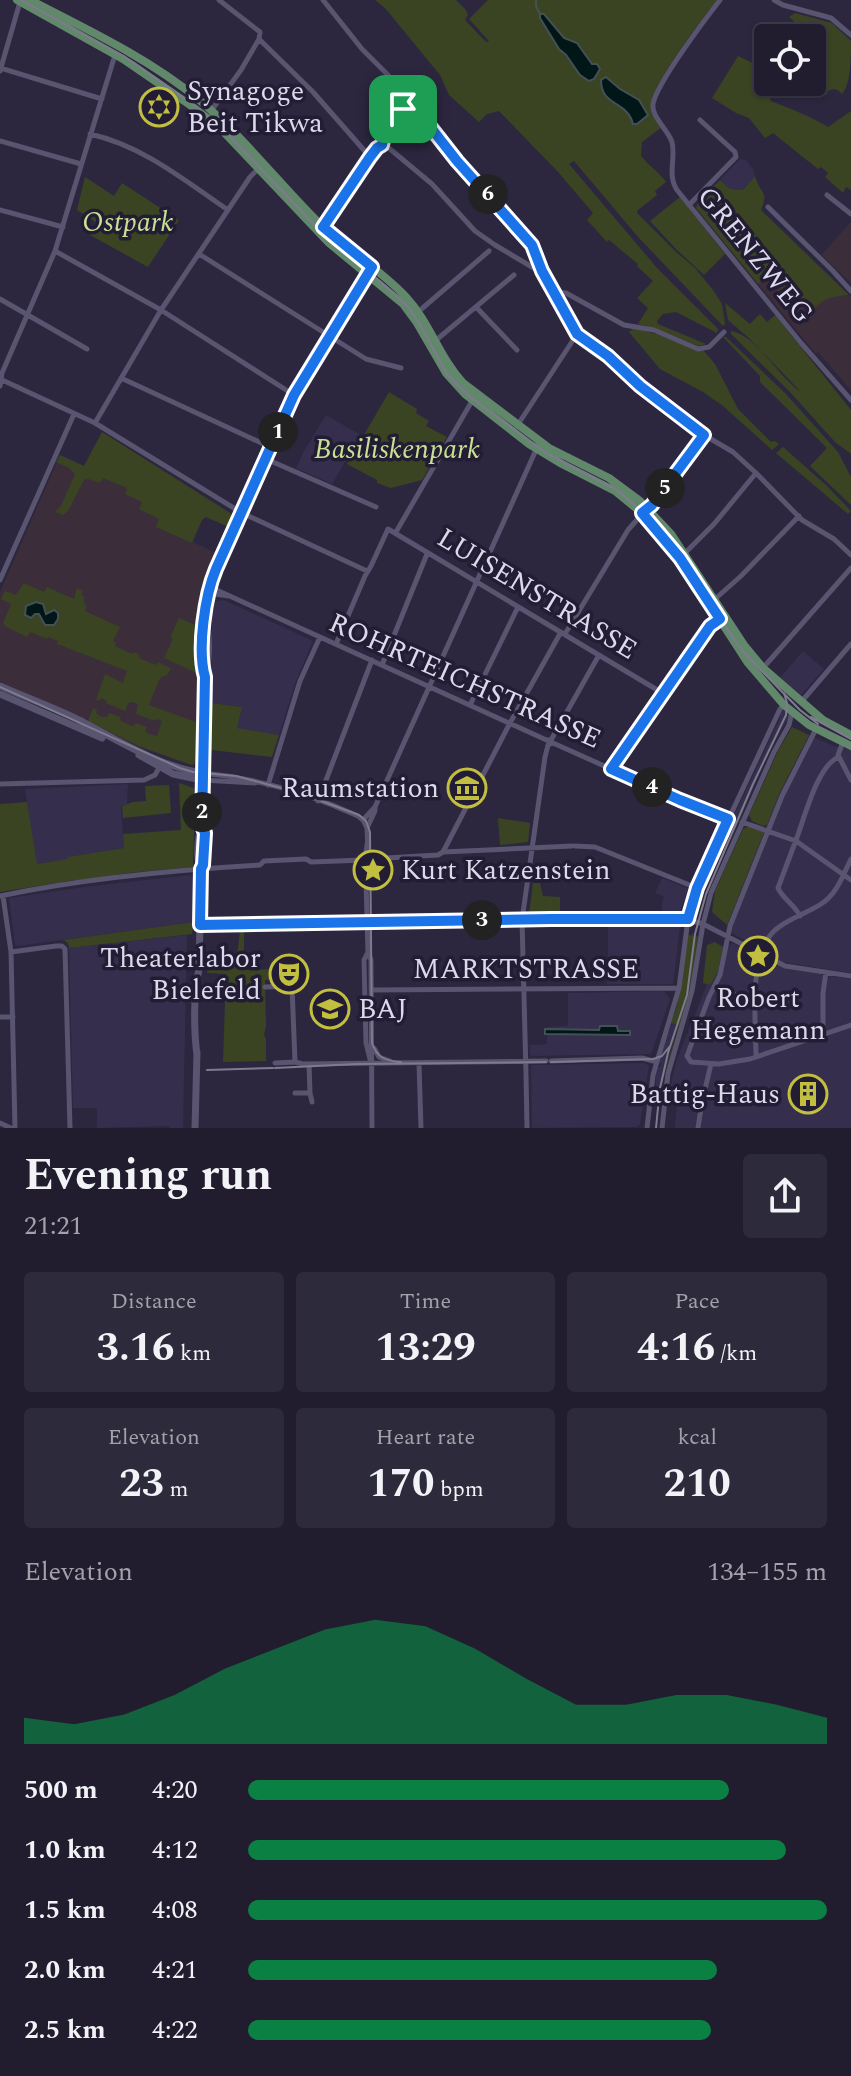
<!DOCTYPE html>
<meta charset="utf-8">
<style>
body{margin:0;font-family:Spectral,serif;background:#2d2a3b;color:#f1f3f6;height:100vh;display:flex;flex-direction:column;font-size:30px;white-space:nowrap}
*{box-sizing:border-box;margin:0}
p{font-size:26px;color:#a2a2aa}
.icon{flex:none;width:44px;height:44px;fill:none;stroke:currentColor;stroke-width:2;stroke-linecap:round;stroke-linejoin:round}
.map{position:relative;height:1128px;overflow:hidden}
.panel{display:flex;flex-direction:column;background:#211d2f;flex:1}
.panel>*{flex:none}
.tools{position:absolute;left:754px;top:24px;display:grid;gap:16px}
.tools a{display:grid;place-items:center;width:72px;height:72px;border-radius:8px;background:#211d2f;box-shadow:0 2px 6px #0004,0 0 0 2px #3e3b4b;font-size:40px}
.pin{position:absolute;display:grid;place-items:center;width:68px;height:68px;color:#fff;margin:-34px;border-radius:16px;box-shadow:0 4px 12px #0006}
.km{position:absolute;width:40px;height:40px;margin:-20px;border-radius:50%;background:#222;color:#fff;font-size:22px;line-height:40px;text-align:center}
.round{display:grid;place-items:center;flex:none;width:84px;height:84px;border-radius:8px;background:#2d2a3b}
.summary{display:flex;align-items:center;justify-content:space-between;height:136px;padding:0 24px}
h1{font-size:44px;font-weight:700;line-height:60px}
.figures{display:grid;grid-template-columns:repeat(3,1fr);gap:12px;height:136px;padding:8px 24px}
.figures div{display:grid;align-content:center;border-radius:8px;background:#2d2a3b;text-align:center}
.figures b{font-size:40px;font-weight:700}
.figures small{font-size:22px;font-weight:400}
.figures p{font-size:22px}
.chart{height:224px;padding:16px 24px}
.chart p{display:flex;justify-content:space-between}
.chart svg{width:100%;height:144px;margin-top:8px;fill:#0b8043;opacity:.7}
ul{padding:0 24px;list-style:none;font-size:26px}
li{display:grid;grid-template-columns:128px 96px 1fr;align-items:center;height:60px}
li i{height:20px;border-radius:10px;background:#0b8043}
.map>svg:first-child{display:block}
.built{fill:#352e4d}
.medical{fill:#3b2d3a}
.green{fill:#3a4423;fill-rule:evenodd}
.water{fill:#011617;stroke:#435156;stroke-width:2}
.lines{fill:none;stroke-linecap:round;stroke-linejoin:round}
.stream{stroke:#435156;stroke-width:2}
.street{stroke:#59546f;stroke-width:5}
.secondary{stroke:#59546f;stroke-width:7}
.primary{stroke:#62886b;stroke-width:8}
.tram{stroke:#7f7b8f;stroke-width:2}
.route-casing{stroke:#fff;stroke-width:16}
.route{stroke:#1a73e8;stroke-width:10}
.labels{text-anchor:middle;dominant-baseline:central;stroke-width:7;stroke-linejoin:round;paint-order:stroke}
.poi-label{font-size:28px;fill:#dcdaea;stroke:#221d34;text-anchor:start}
.park-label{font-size:28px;font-style:italic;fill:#c9e094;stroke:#221d34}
.street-label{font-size:28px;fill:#dcdaea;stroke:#221d34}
</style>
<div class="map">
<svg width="851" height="1128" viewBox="0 0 851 1128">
<rect width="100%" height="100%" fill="#2c273f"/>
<!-- built -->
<path class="built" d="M740,159l6,1 7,9 2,7 -12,14 -13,-1 -10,-9z
M326,415l35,20 -29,49 -36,-16 8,-17z
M224,600l89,41 -17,40 -17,54 -43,-7 6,-21 -31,-4 1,-94 5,-8z
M803,651l21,18 -23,26 -21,-17z
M785,709l5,6 -21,37 -35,81 -7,-3 53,-112v-4z
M809,735l25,11 17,4v223l-69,-11 -50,-29 -3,-8h-2l52,-131z
M128,784l-1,20 -6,2 3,42 -56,9v2l-32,5 -11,-75z
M191,875l4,6 -1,41 -176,24 -3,-1 -6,-47 82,-12z
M662,878l27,11 -10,24 -17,1v-11l2,-6 -9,-4z
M608,923h67l3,1 2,4 -7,56h-66l2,-26 -1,-1z
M187,935l-4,193h-13l-1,-2 -72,2v-20h-24l-4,-160z
M733,943l26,13v2l27,11 35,5 6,5 4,-3 20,3v149h-176l2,-28 -8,-7 7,-31 31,-78 3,1 10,-21 3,-17 2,-3 4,2z
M664,991l6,8 -19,55 -119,2 -2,-2v-9l17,-1v-17l21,-1v-33z
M672,1023l7,2 -11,36 -6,27 -6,-2 -1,-13 2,-1v-4l4,-2 -2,-7z
M645,1063l4,3 -9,58 -3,3 -105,1 -1,-61 1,-2z"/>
<!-- medical -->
<path class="medical" d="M851,222v61l-30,-28z
M766,277l44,35 7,-7 12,-8 20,-2 2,1v94l-33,-38 -2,2 -58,-70z
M102,432l128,81 3,5 -4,9 -24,-10 -3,3 -10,22 25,11 -11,24 -6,25 -1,24 -2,8v128l-4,4 -54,-19 -29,-14 -22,-13 -88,-38v-90l60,-137 24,11z"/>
<!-- green -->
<path class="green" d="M375,0h81l10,10 2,5 -3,5 21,22 3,-1 -20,-22 19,-19h229c-14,17 -65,85 -66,104 -1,8 7,16 11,23l-20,15 -1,14c8,10 18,16 25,26l-11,9 2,4 -19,15 -1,3 38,38 20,17 18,22 9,14 3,20 -2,2 -84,-88 -65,-77 -5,3 88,104 61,61 -1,4 -41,-21 -13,2 -6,7 1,3 48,20 -8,2 -44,-18 -16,-4 10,-16 -11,-10 16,-17 -16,-15 1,-2 -29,-24 -2,2 -20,-22 6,-7 -34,-40 -60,-62 -12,3 -8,8 -30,-27 -9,-20 -55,-67zM540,18l12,5 12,15 13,5 14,20 6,1 3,4 -15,11 -26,-30zM612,81l8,8 19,11 8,15 -11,9h-3c-1,-11 -8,-16 -17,-19z
M795,13l37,10 19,18c0,17 0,43 -9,53 -4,-5 -8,-6 -14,-3l-2,4 -7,-5 2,-3 -9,-7v-42h-28l5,-5 4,4 9,-8 -13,-12z
M738,56l30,14v12h4l-3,12 2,7c20,8 39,15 57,26l23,-16v79l-5,-3 -3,6 -18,-16 3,-4 -7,-6 -3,2 -45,-36 -8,5 -16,-20 -13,-5 -24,-15z
M755,176c6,20 14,14 6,34l88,85c-18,2 -27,3 -38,18l-45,-36 -8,7 -62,-76 3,-8 21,-20 10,9 13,1z
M85,177l29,19 8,-13 57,37 -31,47 -58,-32 7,-12 -20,-13z
M680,197l45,57 -21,21 -28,-26 -26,-28z
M725,303l25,21 10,-10 7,8 8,-7 76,95v44l-16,-12 -45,-50 -59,-58v-3c27,5 47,46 70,61l-51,-53 -22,-19z
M634,328l37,10 33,13 11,13 23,45 33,33 4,-1 4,3 -7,6 -49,-44 -20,-14 -43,-23 -31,-37z
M723,337h3l59,56 53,59 13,25v28l-41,-39 17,-18 -67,-66v-6z
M389,392l28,17 -1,4 13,8 -3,5 21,11 -25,43 -31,8 -14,-5v-3l-30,-16z
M102,432l128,81 3,5 -4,9 -23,-10 -4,3 -10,23 -36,-16 3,-8 -20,-10 3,-7 -17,-8 2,-6 -24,-10 -3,5 -12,-4 -4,1 -16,31 -5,4 -8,-3 6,-6 14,-32 -6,-6 -13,-6 4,-7 24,11z
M783,447l43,38 25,26 -3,3 -72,-61z
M24,583l20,9 3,-5 27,12 3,-11 6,3 -2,3 3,2v7l3,3 -2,5 35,16 -7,14 3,2 -1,3 17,8 2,-2 6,3 -1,3 17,7 2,-3 13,6 -4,7 -7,3 -11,27 47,17v39l-4,4 -53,-19 -51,-25 5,-13 4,1 -1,4 5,4h6l2,-4 12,4 -1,3c4,3 9,5 14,6l1,-3 12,4 -2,4 4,3 8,2 5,-15 -5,-2 -2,2 -19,-7 2,-9 -5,-3 -5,1 -3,8 -19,-8 1,-2 -6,-3 -2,3 -3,-1 9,-26 18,9 4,-12 -70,-27 1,-3 -10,-4 -1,2 -17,-7 -3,5 -22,-11 -2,-3 8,-19 -10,-5 4,-8 11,4z
M179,618l19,8 -2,8 1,39 -33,-15 9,-19 -3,-2z
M211,703l31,4 -5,21 42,7 -7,22 -61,-7z
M792,727l17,8 -30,59 -12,31 -4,1 -11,-5 -3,-6 29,-64z
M179,783l15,5 1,8 -2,71 -65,6 -51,8 -2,-1 -75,12v-88l27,-2 10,62 30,-5v-2l57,-9 -1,-14 58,-4z
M169,785l2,28 -48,5 -1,-12 11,-4 13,-1 -1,-15z
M498,818l32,5 -2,19 -28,3z
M749,826l15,6 -37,93 -15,-13 3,-21 28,-62z
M533,883h7l3,13 17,1v17h-31z
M194,922l-2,12 -123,14 -1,-5 -5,-3z
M240,930h4v40l39,-1v10l-18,1 1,46 -2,9 2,4v22l-43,1 3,-88 -19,-1 1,-5 14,1 3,-5 11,1z
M692,933l2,5 4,-2 -7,51 -29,109 5,-31 12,-40 -8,-2 -9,26 15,-43 11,-72 3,2z
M715,942l8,5 -5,25 -8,13 -7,-2 4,-38z"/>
<!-- water -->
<path class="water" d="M540,14h4l20,24 13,5 15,21h5l3,5 -6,10 -5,2 -9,-6 -14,-20 -7,-6 -19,-31z
M606,77l14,12 19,11 9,15 -11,9h-4c-6,-24 -32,-17 -32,-44z
M36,602l7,2 3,10 8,-4 4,3v6l-4,6h-9l-6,-11h-4l-4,4 -6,-3 1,-9z
M600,1026h17l1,5h12v4l-85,-1v-5l54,1z"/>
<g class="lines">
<!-- stream -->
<path class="stream" d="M536,0v6l4,8
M728,219l12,4 5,7 11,8 1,4h3l11,13"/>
<!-- street -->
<path class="street" d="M219,0l41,32 -1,7 54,53 57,65
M323,0l39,49 26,26 69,86 75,84 10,26 35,63 31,22 32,30 64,49 29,17 23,21 46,47 32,19 17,16
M720,0c-14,18 -64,84 -67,104 -2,12 15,26 19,38 4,16 -5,33 5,48l124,153 50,57
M774,0l9,5 48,13 20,17
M0,68l102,31
M0,71l20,-69
M211,111l30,-41 18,-31
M90,134c53,12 94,46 138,76
M0,141l81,23
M382,145l8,4 42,35 43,47 20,14 42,25 5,1
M827,195l24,19
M689,205l47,-48 -1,-5 -35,-32
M768,207l64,63 19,21
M0,210l63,17
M323,227l47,-70 7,-9 5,-3 2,-9 21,-30 7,7 5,-3
M55,251l106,59 133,85
M199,254l167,105 35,9
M555,292l11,1 58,32 30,5 44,19 11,-2 15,-15
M0,299l87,50
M476,307l41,43
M418,312l71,-61
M435,341l79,-66
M121,378l149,69
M0,379l95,44 147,90 125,58
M0,386l2,-13 53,-122 60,-196
M95,423l66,-113 89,-133 8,-8
M517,426l60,-92
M266,459l110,48
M648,508l56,-73
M396,532l76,-131
M685,553l29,-29 42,-51
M0,580l74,-166
M210,587l343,156 125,56 50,20
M208,593l21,3
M715,599l26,-23 58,-60
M565,634l63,-104 14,-16
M336,644l29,-68 6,-10 17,-37 276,165
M382,665l45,-111
M763,668l88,-100
M802,701l49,-57
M470,705l48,-98
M816,729l-34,67 -52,130 -10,49 -11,22 -22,59 4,6 28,2 31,-5 101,-34
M547,740h4l48,-85
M843,742l-5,13 13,25
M611,769l99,-143 10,-7
M203,773c52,5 107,21 155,43l5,4 4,8
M202,780l53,3
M0,784l144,-4 11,-5 5,-9
M268,785l32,-104 20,-44
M318,801l54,-141
M363,820l12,-13 161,-357
M742,822l54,19 55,39
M368,838l-4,28 2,14 2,73 3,7 1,168
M575,846l20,1 102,41
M443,852l67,-129 51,-91
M369,859l69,-4 5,-3 129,-6
M367,879l2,-7 -2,-44 8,-17v-4
M0,896c85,-18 173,-26 260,-31l4,-4 42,-2 5,3 53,-2
M3,896l8,56 4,176
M800,916c-6,-12 -18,-18 -22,-28 6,-16 12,-32 18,-48 8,-20 21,-75 43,-83
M200,925l483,-7 20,6 82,42 66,10
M11,952l45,-6h6l3,3 5,179
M367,954l-3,6 2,83 5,20
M265,987l27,-1 3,76
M714,987l28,10 13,-1
M372,990l307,-2
M0,1017h13
M823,1034v-41l3,-21
M374,1048l5,9 11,4
M756,1057c0,-33 -8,-100 17,-125 13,-13 33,-18 48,-28 16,-10 22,-29 30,-45
M551,1061l91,-3 15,4
M275,1063l20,-1 8,2 243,-3
M419,1063l2,65
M309,1064l1,29
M526,1073l-4,-153 23,-163 3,-12 4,-2
M526,1075l1,53
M295,1093h15l2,9
M0,1123l11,5
M647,1128l6,-53 26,-87 9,-69 4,-16 31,-72 57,-122 4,-4
M662,1128l6,-54 24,-83 11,-67 8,-31 63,-141 15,-27 3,-13
M698,1128l4,-26 9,-38"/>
<!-- secondary -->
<path class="secondary" d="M205,677c-7,-27 -1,-78 9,-104l80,-178 75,-124
M0,686c27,12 55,22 81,35 38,20 79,46 122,52
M0,694l102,44
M139,755l34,19 29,6
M201,869l2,-4 2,-32 -3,-7 3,-149c4,-16 5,-38 1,-54
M197,1055c-3,-22 -4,-64 2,-85l2,-101c-5,-10 -4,-31 1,-42
M195,1128l2,-76"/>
<!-- primary -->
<path class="primary" d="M17,0l106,59 67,46 29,22 110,116 74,61 14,19 29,50 19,21 64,50 33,20 53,27 27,22 38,45 68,105 36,42 25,20 42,21
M30,0c58,30 118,58 168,99 46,38 82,86 124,127 26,25 59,44 84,71 24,26 33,60 57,86l86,65 60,30 31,23 31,33 73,111 19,23 60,52 28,15"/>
<!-- tram -->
<path class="tram" d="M21,0l112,62 58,41 31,25 108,113 52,42 26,24 11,16 28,51 24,24 75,55 69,36 28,23 38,44 54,85 12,15 53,54 18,14
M0,687l180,81 13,4 43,4 64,17 59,22 7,6 4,11 2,211c5,15 14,18 29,19
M811,717l40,22
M551,1062l102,-3 9,-3 8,-10
M275,1068l82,-4 189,-2
M207,1070l66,-2
M658,1097l10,-44 19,-58 8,-61 11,-40 47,-110 33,-69 1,-12 -3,-10
M656,1128l4,-41"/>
</g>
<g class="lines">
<defs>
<path id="route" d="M405,106l7,7 5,-3 40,51 75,84 10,26 35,63 31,22 32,30 64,49 -52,70 -10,8 38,45 40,61 -10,7 -99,143 69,31 48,19 -31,69 -9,31h-137l-351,6 1,-56 2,-4 2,-32 -3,-7 3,-149c-8,-28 0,-82 11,-108l78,-174 78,-128 -49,-40 47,-70 7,-9 5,-3 2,-9z"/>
</defs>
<!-- route casing -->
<use href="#route" class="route-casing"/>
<!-- route -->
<use href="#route" class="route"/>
</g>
<!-- icons -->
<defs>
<symbol id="synagogue-ring" viewBox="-11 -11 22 22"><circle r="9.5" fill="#221d34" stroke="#c1be40" stroke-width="1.5"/><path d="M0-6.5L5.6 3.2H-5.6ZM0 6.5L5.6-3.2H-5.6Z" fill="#c1be40"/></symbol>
<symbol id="museum-ring" viewBox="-11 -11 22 22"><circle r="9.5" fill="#221d34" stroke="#c1be40" stroke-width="1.5"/><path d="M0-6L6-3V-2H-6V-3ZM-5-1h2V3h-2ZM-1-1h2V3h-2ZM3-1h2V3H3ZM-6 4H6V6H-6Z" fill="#c1be40"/></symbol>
<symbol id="sight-ring" viewBox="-11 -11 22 22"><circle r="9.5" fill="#221d34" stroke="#c1be40" stroke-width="1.5"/><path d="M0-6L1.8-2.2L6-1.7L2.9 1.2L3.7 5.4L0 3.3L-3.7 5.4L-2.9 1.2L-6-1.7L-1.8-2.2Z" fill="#c1be40"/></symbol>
<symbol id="theatre-ring" viewBox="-11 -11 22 22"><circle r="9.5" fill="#221d34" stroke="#c1be40" stroke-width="1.5"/><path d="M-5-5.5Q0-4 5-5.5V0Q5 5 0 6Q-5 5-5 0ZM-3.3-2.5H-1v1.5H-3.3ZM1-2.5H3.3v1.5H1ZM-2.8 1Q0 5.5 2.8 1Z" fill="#c1be40"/></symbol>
<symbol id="university-ring" viewBox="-11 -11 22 22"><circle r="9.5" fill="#221d34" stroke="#c1be40" stroke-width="1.5"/><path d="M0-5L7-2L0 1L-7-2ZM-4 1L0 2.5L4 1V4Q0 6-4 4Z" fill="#c1be40"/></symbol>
<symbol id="building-ring" viewBox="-11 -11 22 22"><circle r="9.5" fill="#221d34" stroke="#c1be40" stroke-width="1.5"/><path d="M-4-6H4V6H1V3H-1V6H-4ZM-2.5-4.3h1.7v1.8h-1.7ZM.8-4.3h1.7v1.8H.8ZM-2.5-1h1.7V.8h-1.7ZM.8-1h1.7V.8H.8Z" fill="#c1be40"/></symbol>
</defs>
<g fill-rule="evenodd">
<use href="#synagogue-ring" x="137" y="85" width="44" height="44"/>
<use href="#museum-ring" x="445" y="766" width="44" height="44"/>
<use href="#sight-ring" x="351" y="848" width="44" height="44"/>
<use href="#sight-ring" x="736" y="934" width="44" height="44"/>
<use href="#theatre-ring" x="267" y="952" width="44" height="44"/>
<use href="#university-ring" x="308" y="987" width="44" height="44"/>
<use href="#building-ring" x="786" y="1072" width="44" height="44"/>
</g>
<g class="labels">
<!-- poi labels -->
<g class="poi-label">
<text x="187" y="91">Synagoge<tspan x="187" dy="32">Beit Tikwa</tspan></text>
<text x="439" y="788" text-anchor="end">Raumstation</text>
<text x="401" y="870">Kurt Katzenstein</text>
<text x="261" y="958" text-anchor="end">Theaterlabor<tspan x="261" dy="32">Bielefeld</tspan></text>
<text x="758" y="998" text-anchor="middle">Robert<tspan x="758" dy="32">Hegemann</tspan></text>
<text x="358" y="1009">BAJ</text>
<text x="780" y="1094" text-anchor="end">Battig-Haus</text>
</g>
<!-- park labels -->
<g class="park-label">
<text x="128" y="222">Ostpark</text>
<text x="397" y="449">Basiliskenpark</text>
</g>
<!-- street labels -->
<g class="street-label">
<text transform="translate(755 255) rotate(51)">GRENZWEG</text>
<text transform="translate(537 594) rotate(31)">LUISENSTRASSE</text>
<text transform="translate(465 681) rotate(24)">ROHRTEICHSTRASSE</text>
<text x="526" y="969">MARKTSTRASSE</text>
</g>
</g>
</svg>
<div class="tools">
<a><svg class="icon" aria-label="locate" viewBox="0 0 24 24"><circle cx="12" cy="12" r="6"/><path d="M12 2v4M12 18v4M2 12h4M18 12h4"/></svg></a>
</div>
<div class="pin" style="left:403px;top:109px;background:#1e9e55"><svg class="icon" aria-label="arrive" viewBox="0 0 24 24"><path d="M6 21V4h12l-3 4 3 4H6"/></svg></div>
<b class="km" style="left:278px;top:432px">1</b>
<b class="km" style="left:202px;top:812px">2</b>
<b class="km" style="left:482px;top:920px">3</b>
<b class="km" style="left:652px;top:787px">4</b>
<b class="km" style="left:665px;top:488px">5</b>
<b class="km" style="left:488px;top:194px">6</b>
</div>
<section class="panel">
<div class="summary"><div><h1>Evening run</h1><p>21:21</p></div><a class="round"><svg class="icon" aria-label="share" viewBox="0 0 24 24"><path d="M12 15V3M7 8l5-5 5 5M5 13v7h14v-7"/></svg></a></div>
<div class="figures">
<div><p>Distance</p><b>3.16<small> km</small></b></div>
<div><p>Time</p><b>13:29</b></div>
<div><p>Pace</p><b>4:16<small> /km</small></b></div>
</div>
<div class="figures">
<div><p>Elevation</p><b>23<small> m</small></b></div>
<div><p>Heart rate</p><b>170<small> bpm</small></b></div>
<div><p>kcal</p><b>210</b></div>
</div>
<div class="chart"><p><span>Elevation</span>134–155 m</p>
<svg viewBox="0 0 160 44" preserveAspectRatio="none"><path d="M0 44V36L10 38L20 35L30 29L40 21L50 15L60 9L70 6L80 8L90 15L100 24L110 32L120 32L130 29L140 29L150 32L160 36V44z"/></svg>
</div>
<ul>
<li><b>500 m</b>4:20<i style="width:83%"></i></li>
<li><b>1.0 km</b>4:12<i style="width:93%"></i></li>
<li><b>1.5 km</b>4:08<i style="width:100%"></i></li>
<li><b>2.0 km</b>4:21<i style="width:81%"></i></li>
<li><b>2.5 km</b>4:22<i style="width:80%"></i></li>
</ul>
</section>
